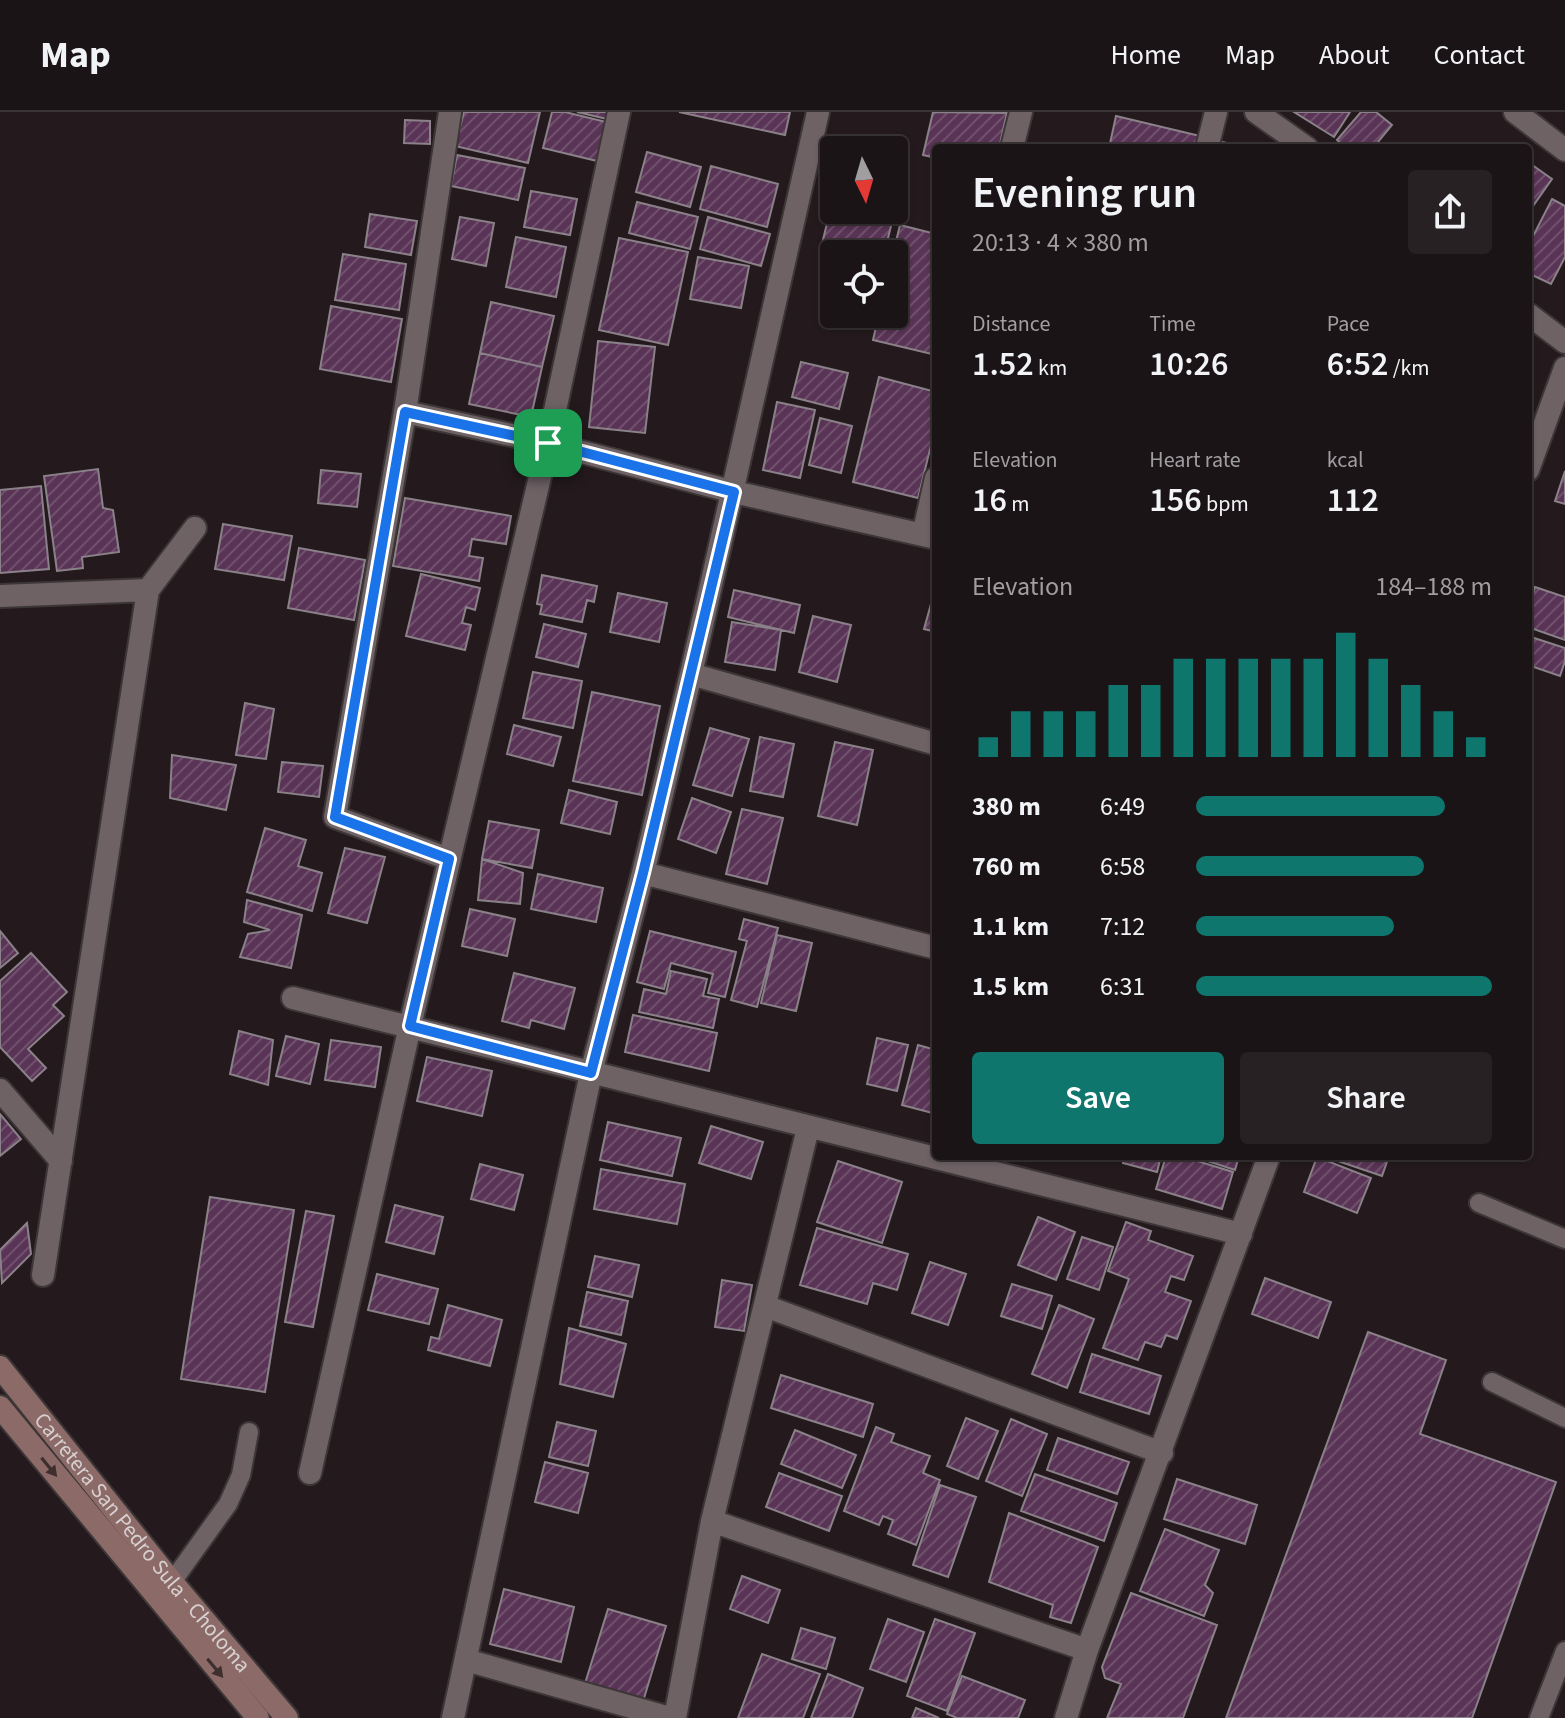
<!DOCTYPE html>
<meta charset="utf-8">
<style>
body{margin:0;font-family:"Source Sans 3",sans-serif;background:#282123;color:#f1f3f6;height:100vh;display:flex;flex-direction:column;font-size:30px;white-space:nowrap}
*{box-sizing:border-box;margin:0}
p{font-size:26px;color:#a09ea1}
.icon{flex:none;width:44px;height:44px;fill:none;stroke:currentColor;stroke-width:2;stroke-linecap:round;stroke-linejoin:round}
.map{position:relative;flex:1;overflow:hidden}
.details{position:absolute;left:932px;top:32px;width:600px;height:1016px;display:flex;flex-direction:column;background:#1b1416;border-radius:8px;box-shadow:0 2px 6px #0004,0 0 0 2px #393335}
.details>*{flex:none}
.needle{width:52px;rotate:175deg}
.fabs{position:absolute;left:820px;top:24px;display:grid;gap:16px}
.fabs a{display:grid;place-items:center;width:88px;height:88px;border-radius:8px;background:#1b1416;box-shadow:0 2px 6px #0004,0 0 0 2px #393335;font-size:40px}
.pin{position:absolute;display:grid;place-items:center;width:68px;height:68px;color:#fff;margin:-34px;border-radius:16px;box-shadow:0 4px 12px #0006}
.round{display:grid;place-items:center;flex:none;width:84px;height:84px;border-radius:8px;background:#282123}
.summary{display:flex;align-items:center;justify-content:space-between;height:136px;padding:0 40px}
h1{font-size:44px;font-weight:600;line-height:60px}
.figures{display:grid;grid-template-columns:repeat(3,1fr);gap:12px;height:136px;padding:8px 40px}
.figures div{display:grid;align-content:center}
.figures b{font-size:34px;font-weight:600}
.figures small{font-size:22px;font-weight:400}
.figures p{font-size:22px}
.chart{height:224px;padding:16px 40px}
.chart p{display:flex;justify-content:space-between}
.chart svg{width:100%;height:144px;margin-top:8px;stroke:#0f766e;stroke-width:6}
.cta{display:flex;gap:16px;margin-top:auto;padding:16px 40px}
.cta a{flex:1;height:92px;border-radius:8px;background:#0f766e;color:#fff;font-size:32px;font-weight:600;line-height:92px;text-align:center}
.cta a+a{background:#282123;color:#f1f3f6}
ul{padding:0 40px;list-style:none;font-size:26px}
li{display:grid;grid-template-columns:128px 96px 1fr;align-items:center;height:60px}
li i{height:20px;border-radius:10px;background:#0f766e}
header{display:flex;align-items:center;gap:48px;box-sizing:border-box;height:112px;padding:0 40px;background:#1b1416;border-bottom:2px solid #393335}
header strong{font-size:38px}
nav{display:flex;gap:44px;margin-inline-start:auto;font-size:28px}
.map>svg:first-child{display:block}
.building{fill:url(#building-hatch);stroke:#8a8189;stroke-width:2}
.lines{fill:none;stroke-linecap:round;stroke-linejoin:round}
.service-casing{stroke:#3d3637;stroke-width:22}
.minor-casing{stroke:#3d3637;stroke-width:26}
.secondary-casing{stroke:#3d3637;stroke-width:26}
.service{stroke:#6e6265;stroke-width:18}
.minor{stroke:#6e6265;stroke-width:22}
.secondary{stroke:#8c6a67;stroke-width:22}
.oneway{fill:#3e2e2d}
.route-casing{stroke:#fff;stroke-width:16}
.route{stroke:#1a73e8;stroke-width:10}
.labels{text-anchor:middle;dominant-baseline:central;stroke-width:6;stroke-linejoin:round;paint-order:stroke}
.street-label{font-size:22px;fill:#d7d0d1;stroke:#0a0607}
</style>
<header>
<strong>Map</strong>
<nav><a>Home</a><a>Map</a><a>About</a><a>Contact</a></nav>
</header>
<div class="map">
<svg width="1565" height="1606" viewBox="0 0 1565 1606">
<defs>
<pattern id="building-hatch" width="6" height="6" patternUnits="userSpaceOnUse" patternTransform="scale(2)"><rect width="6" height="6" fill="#593456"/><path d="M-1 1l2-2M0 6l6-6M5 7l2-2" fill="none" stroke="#70506d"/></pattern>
</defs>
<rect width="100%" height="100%" fill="#241a1d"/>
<!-- building -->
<path class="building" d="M464,0h76l-12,51 -73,-17z
M552,0h13l41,10 -9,39 -54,-13z
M577,0h32l-2,7z
M679,0h111l-5,23z
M933,0l74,1 -8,35h-63v10l-13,-3z
M1294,0h56l-16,25z
M1361,0h15l16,13 -19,23h-27l-9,-8z
M1116,4l84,20 -3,12h-88z
M405,8l25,1v23l-26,-1z
M1217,29l34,7h-35z
M647,40l54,15 -11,40 -54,-15z
M457,43l68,13 -7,32 -67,-14z
M1528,50l24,17 -24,34z
M711,54l67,18 -11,43 -67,-18z
M531,79l46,8 -7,36 -46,-8z
M1552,87l13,7v51l-14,27 -23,-11v-27z
M637,90l61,15 -8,32 -61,-16z
M831,95l3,3 58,12 -8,32h-37l-26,-6z
M370,102l47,7 -6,34 -46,-8z
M460,105l34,6 -8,43 -34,-7z
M708,105l62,17 -9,32 -61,-17z
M900,113l36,9v121l-63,-15 6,-26h15l-1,-60z
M516,125l50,10 -10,50 -50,-10z
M619,126l69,14 -20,93 -69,-15z
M343,142l63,10 -7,46 -64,-10z
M698,145l51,9 -8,42 -51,-9z
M491,190l63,14 -12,51 -62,-14z
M331,194l71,13 -11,63 -71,-13z
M598,229l57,6 -10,86 -56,-6z
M480,241l62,14 -11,50 -62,-13z
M801,250l47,11 -9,36 -47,-12z
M879,265l57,15v33l-18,73 -65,-16z
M777,290l38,8 -15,68 -37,-8z
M820,306l32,8 -11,47 -32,-8z
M98,357l5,39 10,2 6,42 -37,5 1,11 -26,3 -13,-95z
M321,358l40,4 -4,33 -39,-4z
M1565,359v33l-10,-3z
M41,374l8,83 -49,4v-83z
M405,386l106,18 -5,28 -34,-5 -3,17 14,2 -4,23 -86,-15z
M223,412l69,12 -8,44 -69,-11z
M299,436l66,12 -11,60 -66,-12z
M421,462l59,14 -5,22 -9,-3 -4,16 9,2 -6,25 -59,-14z
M542,463l55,11 -3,16 -7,-2 -5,22 -42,-8 2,-9 -5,-1z
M936,474v46l-12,-3z
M1535,475l30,10v43l-37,-13v-18z
M734,478l66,15 -6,28 -66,-16z
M618,481l49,10 -8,39 -49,-10z
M813,504l38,9 -14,57 -38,-10z
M732,510l49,8 -6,40 -50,-8z
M544,512l42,10 -8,33 -42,-10z
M1528,524l37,12v13l-5,15 -32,-11z
M533,560l49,9 -9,47 -50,-10z
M592,580l68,14 -18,89 -69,-14z
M245,591l29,6 -8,50 -30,-4z
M514,613l47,12 -8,29 -46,-12z
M710,616l39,11 -17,57 -39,-11z
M760,625l34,7 -11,53 -33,-6z
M835,630l38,8 -16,75 -39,-9z
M172,643l64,10 -10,45 -56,-12z
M282,650l41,4 -4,31 -41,-5z
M569,678l48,12 -7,32 -49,-11z
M692,686l39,14 -15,41 -38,-14z
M742,697l41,9 -16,66 -41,-10z
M489,709l50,9 -7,38 -50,-9z
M265,716l41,12 -8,26 24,7 -10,38 -65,-19z
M345,736l40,9 -18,66 -39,-10z
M482,747l41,14 -3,31 -42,-4z
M538,762l65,14 -7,34 -65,-13z
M247,788l55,15 -11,53 -51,-11 8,-23 22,-4 -26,-8z
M470,797l45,10 -8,37 -45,-10z
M744,807l34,9 -21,79 -26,-7 16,-59 -8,-2z
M0,819l18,22 -18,15z
M650,819l86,21 -11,45 -17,-4 5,-19 -42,-11 -7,26 -27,-7z
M777,823l35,8 -16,68 -35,-8z
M31,841l36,39 -14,13 11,11 -36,33 18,19 -14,13 -32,-34v-66z
M671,859l36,8 -4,17 16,3 -6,29 -74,-16 5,-23 22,5z
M514,861l61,15 -11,41 -33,-9 -2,8 -27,-7z
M633,903l84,18 -8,38 -84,-19z
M239,919l34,9 -5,45 -38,-11z
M286,924l33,8 -9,40 -34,-8z
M877,926l31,7 -11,46 -30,-7z
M331,928l50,7 -6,40 -50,-7z
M918,933l18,5v64l-34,-9z
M427,945l65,14 -10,45 -65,-15z
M0,1002l21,25 -21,17z
M608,1010l73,16 -9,38 -72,-16z
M711,1014l52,16 -12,37 -52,-16z
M1125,1044h36l-4,16 -34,-9z
M1166,1044h15l52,16 -11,37 -66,-20z
M1192,1044h47l-4,14z
M1323,1044h66l-7,20z
M1317,1045l54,21 -14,35 -53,-21z
M838,1049l64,21 -20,61 -65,-21z
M480,1052l43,11 -9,35 -43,-11z
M601,1057l84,15 -8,40 -83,-15z
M210,1085l84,13 -29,182 -84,-13z
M395,1093l48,12 -9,37 -48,-12z
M306,1099l28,5 -21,111 -28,-5z
M1038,1105l37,15 -19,48 -38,-15z
M1126,1110l25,9 -3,9 45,16 -9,24 -13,-4 -6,16 26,9 -14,38 -11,-4 -5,12 -16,-5 -7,18 -35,-12 26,-69 -21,-8z
M27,1111l4,31 -29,29 -2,-33z
M817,1116l91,26 -11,36 -24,-7 -6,21 -67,-19z
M1082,1125l31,10 -14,43 -32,-11z
M595,1144l44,9 -7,32 -44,-10z
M930,1150l36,12 -18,51 -36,-12z
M377,1162l61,15 -9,35 -61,-14z
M1265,1166l66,24 -13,36 -66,-24z
M722,1168l30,5 -8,46 -29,-4z
M1012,1172l40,12 -10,33 -41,-13z
M587,1180l41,9 -7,34 -41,-9z
M448,1193l54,15 -12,46 -62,-16 3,-13 8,2z
M1059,1193l35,14 -27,69 -35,-14z
M569,1216l57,16 -13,53 -53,-13z
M1368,1220l78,28 -26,74 136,48 -84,236h-246z
M1092,1242l69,22 -12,38 -69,-22z
M781,1263l92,29 -10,33 -92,-29z
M966,1306l32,13 -20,48 -31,-13z
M1011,1307l36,15 -25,62 -36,-15z
M557,1310l39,9 -8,35 -39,-9z
M876,1315l18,7 -3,8 39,14 -7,17 17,7 -24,65 -28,-11 5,-14 -10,-4 -4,9 -35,-14z
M795,1318l61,25 -14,33 -61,-24z
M1058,1326l71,24 -12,32 -70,-24z
M545,1350l43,11 -10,40 -43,-11z
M779,1361l63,23 -13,35 -63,-24z
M1035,1362l82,29 -13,38 -83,-30z
M1177,1367l80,26 -12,39 -81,-25z
M940,1373l36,12 -28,80 -35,-12z
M1009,1401l89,34 -27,76 -21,-6 3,-12 -64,-23z
M1165,1417l54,21 -14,35 8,8 -9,23 -64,-25z
M742,1464l38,14 -12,33 -38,-14z
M504,1477l70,18 -13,55 -71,-18z
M1131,1481l86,32 -34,93h-76l14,-34 -16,-6 -3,-11z
M608,1497l58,17 -25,82 -58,-18z
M888,1507l36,13 -18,50 -36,-13z
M935,1507l40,14 -28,78 -40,-15z
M801,1516l34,10 -9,31 -34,-10z
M762,1542l58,20 -17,44h-65z
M828,1562l35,14 -11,30h-41z
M962,1564l63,24 -7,18h-61l-10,-4z
M916,1596l23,10h-27z"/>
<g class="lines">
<defs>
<path id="service" d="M1479,1091l86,36
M1492,1270l73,36
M172,1470l56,-78 13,-29 8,-43
M1539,1606l26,-67"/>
<path id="minor" d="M1256,0l51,36
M1515,0l50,38
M1012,36l9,-36
M1207,36l9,-36
M1528,202l37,28
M405,300l45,-300
M1528,358l37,-102
M923,423l13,-57
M0,484l148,-6
M691,562l245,70
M449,747l-114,-42 70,-405 143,31 186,49 202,46
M643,761l293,75
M293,886l948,236
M0,978l61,71
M43,1163l105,-685 47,-62
M765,1194l397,147
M310,1361l100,-447 138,-583 71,-331
M712,1409l375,129
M466,1548l204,58
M453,1606l138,-645 52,-200 48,-199 127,-562
M675,1606l37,-197 96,-393
M1066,1606l21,-68 182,-494"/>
<g id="secondary">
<path id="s1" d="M0,1255l172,215 115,136"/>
<path d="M0,1295l258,311"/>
</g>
</defs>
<!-- service casing -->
<use href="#service" class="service-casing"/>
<!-- minor casing -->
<use href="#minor" class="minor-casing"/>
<!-- secondary casing -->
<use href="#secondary" class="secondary-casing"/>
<!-- service -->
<use href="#service" class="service"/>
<!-- minor -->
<use href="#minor" class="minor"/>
<!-- secondary -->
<use href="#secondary" class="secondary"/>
</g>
<!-- one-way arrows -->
<defs><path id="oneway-solid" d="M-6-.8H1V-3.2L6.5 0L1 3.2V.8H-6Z" transform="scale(2)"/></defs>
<g class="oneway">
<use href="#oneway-solid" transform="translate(49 1355) rotate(51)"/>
<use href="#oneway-solid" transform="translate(215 1556) rotate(50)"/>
</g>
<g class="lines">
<defs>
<path id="route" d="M405,300l143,31 186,49 -91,381 -52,200 -181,-47 39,-167 -114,-42z"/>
</defs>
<!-- route casing -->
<use href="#route" class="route-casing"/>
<!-- route -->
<use href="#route" class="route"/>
</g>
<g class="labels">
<!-- street labels -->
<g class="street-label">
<text stroke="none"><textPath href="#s1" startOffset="226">Carretera San Pedro Sula - Choloma</textPath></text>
</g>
</g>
</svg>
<div class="fabs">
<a><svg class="needle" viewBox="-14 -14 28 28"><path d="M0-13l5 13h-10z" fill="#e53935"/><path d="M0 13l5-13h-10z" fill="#a09ea1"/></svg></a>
<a><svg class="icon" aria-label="locate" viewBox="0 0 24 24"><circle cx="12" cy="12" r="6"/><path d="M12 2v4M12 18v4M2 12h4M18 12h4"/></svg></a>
</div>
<div class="pin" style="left:548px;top:331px;background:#1e9e55"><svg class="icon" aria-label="arrive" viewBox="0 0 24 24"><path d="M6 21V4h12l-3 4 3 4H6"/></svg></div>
<section class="details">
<div class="summary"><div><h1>Evening run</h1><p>20:13 · 4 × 380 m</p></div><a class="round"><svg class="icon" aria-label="share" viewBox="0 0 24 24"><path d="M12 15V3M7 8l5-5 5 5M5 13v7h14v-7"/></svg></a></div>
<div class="figures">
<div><p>Distance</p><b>1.52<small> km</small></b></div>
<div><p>Time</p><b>10:26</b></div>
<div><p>Pace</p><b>6:52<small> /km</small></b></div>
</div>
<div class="figures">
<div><p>Elevation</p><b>16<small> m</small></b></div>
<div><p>Heart rate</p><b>156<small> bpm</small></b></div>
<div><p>kcal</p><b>112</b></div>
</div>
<div class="chart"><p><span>Elevation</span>184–188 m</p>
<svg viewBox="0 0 160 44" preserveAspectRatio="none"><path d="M5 44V38M15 44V30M25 44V30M35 44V30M45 44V22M55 44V22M65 44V14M75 44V14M85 44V14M95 44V14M105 44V14M115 44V6M125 44V14M135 44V22M145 44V30M155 44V38"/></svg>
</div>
<ul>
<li><b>380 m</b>6:49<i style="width:84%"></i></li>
<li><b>760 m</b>6:58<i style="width:77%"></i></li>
<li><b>1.1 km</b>7:12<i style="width:67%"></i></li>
<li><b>1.5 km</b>6:31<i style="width:100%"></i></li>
</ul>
<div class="cta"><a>Save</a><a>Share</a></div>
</section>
</div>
